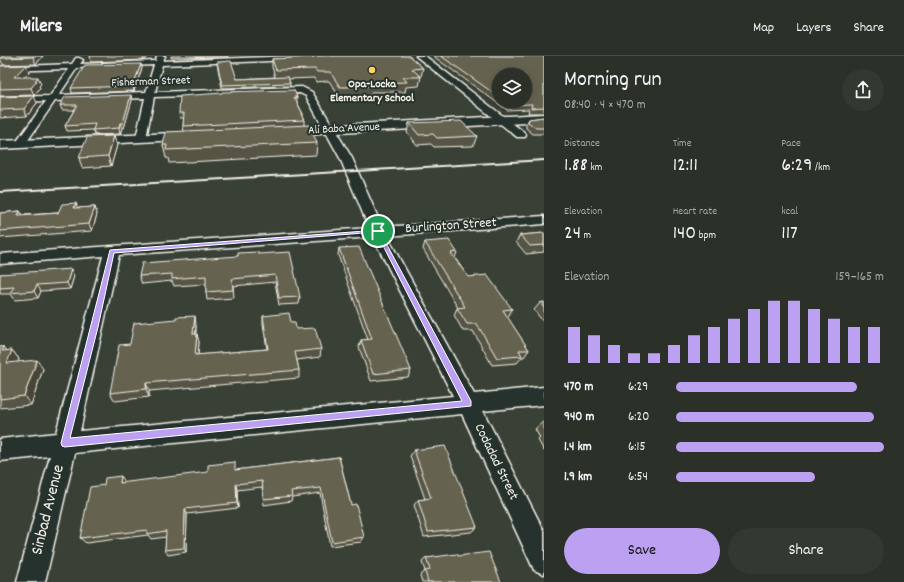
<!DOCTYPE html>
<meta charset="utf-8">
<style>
body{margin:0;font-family:Dekko,sans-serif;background:#333931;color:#f1f3f6;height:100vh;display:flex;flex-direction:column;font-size:15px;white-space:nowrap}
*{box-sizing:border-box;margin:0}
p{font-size:13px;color:#a6a9a8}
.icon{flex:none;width:22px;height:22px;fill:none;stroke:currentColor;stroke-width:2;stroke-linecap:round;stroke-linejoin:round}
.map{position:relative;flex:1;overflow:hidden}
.drawer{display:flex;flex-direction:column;background:#2b3129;width:360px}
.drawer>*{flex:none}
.buttons{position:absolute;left:492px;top:12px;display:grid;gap:8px}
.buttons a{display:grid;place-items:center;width:40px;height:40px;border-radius:50%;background:#2b3129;box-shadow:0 2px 10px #0003,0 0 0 1px #474c46;font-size:20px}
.pin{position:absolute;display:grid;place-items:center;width:34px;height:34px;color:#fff;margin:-17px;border:2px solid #fff;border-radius:50%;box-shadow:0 1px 4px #0007}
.round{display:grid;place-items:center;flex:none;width:42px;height:42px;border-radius:21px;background:#333931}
.overview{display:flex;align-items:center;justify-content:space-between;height:68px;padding:0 20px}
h1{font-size:22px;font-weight:600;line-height:30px}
.metrics{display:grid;grid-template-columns:repeat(3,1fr);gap:6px;height:68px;padding:4px 20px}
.metrics div{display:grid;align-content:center}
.metrics b{font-size:20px;font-weight:600}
.metrics small{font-size:11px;font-weight:400}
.metrics p{font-size:11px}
.chart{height:112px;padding:8px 20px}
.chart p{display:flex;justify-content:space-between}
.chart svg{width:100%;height:72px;margin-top:4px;stroke:#bca0f2;stroke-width:6}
.cta{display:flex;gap:8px;margin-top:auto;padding:8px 20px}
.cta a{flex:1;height:46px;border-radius:24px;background:#bca0f2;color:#111;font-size:16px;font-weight:600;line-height:46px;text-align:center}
.cta a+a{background:#333931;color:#f1f3f6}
ul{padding:0 20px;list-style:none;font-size:13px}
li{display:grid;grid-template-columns:64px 48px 1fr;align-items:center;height:30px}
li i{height:10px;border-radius:5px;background:#bca0f2}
header{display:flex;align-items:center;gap:24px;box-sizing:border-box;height:56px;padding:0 20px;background:#2b3129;border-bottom:1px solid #474c46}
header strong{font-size:19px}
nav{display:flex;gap:22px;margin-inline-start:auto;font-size:14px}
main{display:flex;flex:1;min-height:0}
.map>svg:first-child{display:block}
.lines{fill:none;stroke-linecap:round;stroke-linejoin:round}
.minor-casing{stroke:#f4f1e8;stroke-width:3}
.tertiary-casing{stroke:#f4f1e8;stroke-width:3}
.minor{fill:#26332d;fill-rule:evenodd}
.tertiary{fill:#26332d;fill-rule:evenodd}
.rail{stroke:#f4f1e8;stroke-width:2}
.wall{fill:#575544;stroke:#f4f1e8;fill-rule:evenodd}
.shaded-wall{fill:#474537;stroke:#f4f1e8}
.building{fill:#65634f;stroke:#f4f1e8}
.route{fill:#bca0f2;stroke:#fff;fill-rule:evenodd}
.poi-dot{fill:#ffd166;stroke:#26332d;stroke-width:1.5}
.labels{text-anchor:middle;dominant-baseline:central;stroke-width:4;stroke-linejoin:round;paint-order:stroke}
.far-street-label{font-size:12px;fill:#f4f1e8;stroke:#26332d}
.far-poi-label{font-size:12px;font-weight:bold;fill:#f4f1e8;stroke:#26332d}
.street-label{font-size:14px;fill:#f4f1e8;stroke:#26332d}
.near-street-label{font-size:17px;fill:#f4f1e8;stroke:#26332d}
</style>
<header>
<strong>Milers</strong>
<nav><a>Map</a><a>Layers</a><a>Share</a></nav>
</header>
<main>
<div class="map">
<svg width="544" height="526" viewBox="0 0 544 526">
<rect width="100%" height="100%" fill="#394137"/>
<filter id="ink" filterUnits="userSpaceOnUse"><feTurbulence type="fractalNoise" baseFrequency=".025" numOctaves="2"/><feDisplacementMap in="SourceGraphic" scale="8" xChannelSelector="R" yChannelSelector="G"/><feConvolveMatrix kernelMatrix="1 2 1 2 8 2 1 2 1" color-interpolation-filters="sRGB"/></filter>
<g filter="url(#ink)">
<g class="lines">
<defs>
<path id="minor" d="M157,0h8l-2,5 135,-5v4h-3l-133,5 -7,27 147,-5 10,5 40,66 30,69 162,-11v8l-157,12 87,158 70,-7v18l-61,6 61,120v43l-10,-4 -72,-156 -387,39 -30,129h-28l33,-126 -50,5v-22l56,-6 47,-177 -103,8v-10l369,-26 -29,-70 -34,-62 -6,-3 -146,4 -8,41 -5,3 -5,-3 9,-40 -90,3 -31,45 -4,1 -5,-3 31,-43 -46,2v-6l50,-1 19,-27 -69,2v-4l72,-3 4,-6h3l4,2 -3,4 76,-3zM154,9l-8,27 -87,3 18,-27zM373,181l80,159 -373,35 39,-176z
M416,0h9l100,77 1,2 -1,2h-8z"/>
<path id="tertiary" d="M544,58v8l-261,14 -4,-1 -2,-3 2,-3 4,-1z
M195,76l5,1 1,3 -1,3 -200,10v-8z"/>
</defs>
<!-- minor casing -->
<use href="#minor" class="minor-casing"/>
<!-- tertiary casing -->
<use href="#tertiary" class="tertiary-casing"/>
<!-- minor -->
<use href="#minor" class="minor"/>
<!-- tertiary -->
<use href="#tertiary" class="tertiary"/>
<!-- rail -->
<path class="rail" d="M0,136l544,-32"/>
</g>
<!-- wall -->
<path class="wall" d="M43,0l-7,8 -33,1 -3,-7z
M90,0h57v2l-3,2 -53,2z
M171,0h57v1l-57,1z
M311,0h98l14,12 -4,18 -13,1 -1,5h-33v3h-4v1l-23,1 -6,-1 -10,-15 -13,1 -2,-4 -26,1 2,4v3l-68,2 -5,-24 20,15 38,-2 -3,-10v-8l39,-2z
M433,0h111v57h-16l1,-4 -22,1zM499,19l26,26h-26z
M141,8l1,4 -8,23 -62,2 -1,-5z
M26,9l3,7 -5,5 17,7 -2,2 1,2 -6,7 -34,1v-30z
M0,41l37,6 -10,13 -27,2z
M297,41v5l6,12v3l1,3v5l13,18 -1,12 -147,8 -1,-5h-2l-3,-13 21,-14 -1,-5 1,-8h-4l-1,-5z
M132,44l-8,28h-2l-2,6 -25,1 -2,-5 -26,1 -2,-5 9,-16h-12l-2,-5z
M544,61v17h-11l-7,-6v-4l3,-5z
M409,67l68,13 -4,10 -39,1 -3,-3 -14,1 -10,-13z
M117,89l-6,21 -29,2 -3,-10z
M95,151l2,7 -5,17 -92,7v-25l20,-2 3,4 35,-2 20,-5z
M544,177v19l-18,2 -10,-12 4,-7z
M425,186l32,10 -2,6 13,19 44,32 -4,8h-1l22,33 -5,7h-2l-5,6 -25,2 -19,-34h-10l-9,-16 3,-7h1l-35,-59z
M339,192l72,122 -3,7 -37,4 -12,-34 2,-7h7l-30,-85z
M258,198l42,43 -1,7 -20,1 -4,-23 -42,4 1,12 -27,2 -1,-8v-8l-32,2 -2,-5 -30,3 -3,-8 99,-20z
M0,218l74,2 -4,13 -29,2 -3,7 -23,2 -4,-6h-11z
M544,246v21l-10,-13 6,-7z
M263,260l28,6 5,7 25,20 -1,8 -23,3 2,10v8l-150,13v6l-34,4 -5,-8 20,-49 66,-19v9l3,8 -1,13 69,-6 -4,-25z
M0,291h4l3,4 5,-1 7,9 -1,3 25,7 -12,36 -31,3z
M544,365v30l-6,-11 2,-2 -5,-9z
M414,394l63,77 -6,5 -47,5 -10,-32 4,-5 7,-1 -15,-43z
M339,401l12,48 13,32 -3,5 -31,4 -10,-53 -28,4 -1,4 -27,4 -2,-18 -25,3 1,18 -51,6 -1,38 -18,3 -3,-5 1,-13 -15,2 -3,-4 -62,8 -6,-5 156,-68z
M458,500l43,26h-79l-2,-7 5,-4 -3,-9 4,-4z"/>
<!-- shaded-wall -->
<path class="shaded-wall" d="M34,0h9l-7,8 -3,-7z
M143,0h4v2l-3,2z
M141,8l1,4 -8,23 -1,-5z
M26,9l3,7 -12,12 -3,-7z
M38,21l3,7 -2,2 1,2 -6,7 -3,-7 4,-7z
M131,39l1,5 -8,28 -1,-5z
M34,40l3,7 -10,13 -3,-7z
M120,67l2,5 -2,6 -1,-6z
M114,80l3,9 -6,21 -3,-10z
M76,147l3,8 -5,-3z
M95,151l2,7 -5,17 -3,-7z
M20,155l4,7 -6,-2z
M71,213l3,7 -4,13 -3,-6z
M37,229l4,6 -3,7 -4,-7z
M195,260l1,9 -1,17 -2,-8z
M197,278l2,8 -2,21 -2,-8z
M4,291l6,8 2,-5 7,9 -5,13 -7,-9 -5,-12z
M37,304l6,9 -12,36 -7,-9z
M146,327l3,8v6l-3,-8z
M121,420l4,6 -5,1z
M236,428l1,6 1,18 -1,-5z
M185,453l2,5 -1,38 -2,-4z"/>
<!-- building -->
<path class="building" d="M3,0h31l-1,1 -33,1z
M314,0h95l14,12 -11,1 9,8h-18l4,5 -35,1 2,2h-6l1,1 -23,1h-6l-10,-15h-13l-2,-3 -39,1 -4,-11 42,-2z
M441,0h103v51l-13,1 1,-4 -23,1 -5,-4h21v-26h-26v22z
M231,5l6,18 51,-2 2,6 -68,2 -5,-23z
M141,8l-8,22 -62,2 14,-23z
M26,9l-12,12h24l-3,4h2l-6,7 -31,1v-23z
M294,34l3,7h-3l9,17h-2l3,6 -121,6 1,-13h-5l1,-17 42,-3v-1z
M131,39l-8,28h-3l-1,5 -26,2 2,-6 -30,2 12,-21h-17l5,-8z
M34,40l-10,13 -24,1v-13z
M544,61v11h-8l-8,-6 1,-3z
M461,65l16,15 -40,2 -4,-4 -14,1 -10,-12z
M309,69l8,18 -151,7 1,-5h-4l3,-13z
M114,80l-6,20 -29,2 8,-21z
M76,147l-2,5 21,-1 -6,17 -89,7v-18l20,-2 -2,5 40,-3 4,-9z
M544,177v12l-14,1 -10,-11z
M449,184l8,12 -6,1 17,24 19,-2 25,34 -9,1 26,40h-10l3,6 -25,2 -20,-34h-10l-10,-16 8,-1 -40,-65z
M359,191l52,123 -38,4 -12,-34 11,-1 -33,-91z
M258,196v2l32,-2 10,45 -21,1 -4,-23 -43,4 1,11 -27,2v-16l-34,3v-5l-33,2 3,-13 96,-7v-3z
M71,213l-4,14 -30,2 -3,6 -24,2 4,-6 -14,1v-14z
M544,246v6l-4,-5z
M289,257l2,9h4l1,7 19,-1 6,21 -26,3 4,18 -153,13v6l-36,4 9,-48 11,-1 4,-21 42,-4v-2l19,-1 -2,18h4l-2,21 73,-6 -5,-33z
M0,291h4l-2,4 10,-1 -5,13 30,-3 -13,36 -24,3z
M445,390l32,81 -49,5 -10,-32 13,-2 -17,-48z
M339,401l12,48 5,-1 8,33 -32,5 -11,-54 -30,3 1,5 -28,3 -2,-18 -26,3 1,19 -52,6 -1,39 -19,2 1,-19 -19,3v-4l-67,8 10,-51 14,-2 1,-7 16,-2 -1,7 88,-11v-7l27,-3v8z
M489,496l12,30h-73l-3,-11 5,-1 -4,-12 31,-4 1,2z"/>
</g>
<!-- route -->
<path class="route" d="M379,174l92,171v5l-406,41 -3,-1 -1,-3 49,-193zM376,176l86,169 -392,37 28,-111 16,-74z"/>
<!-- markers -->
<circle class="poi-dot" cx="372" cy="14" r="4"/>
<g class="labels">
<!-- far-street labels -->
<g class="far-street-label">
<text transform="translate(151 26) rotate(-2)">Fisherman Street</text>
<text transform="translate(344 73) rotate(-3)">Ali Baba Avenue</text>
</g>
<!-- far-poi labels -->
<g class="far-poi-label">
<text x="372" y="28">Opa-Locka<tspan x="372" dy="14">Elementary School</tspan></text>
</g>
<!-- street labels -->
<g class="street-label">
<text transform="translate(451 170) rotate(-4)">Burlington Street</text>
<text transform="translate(496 406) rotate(64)">Codadad Street</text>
</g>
<!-- near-street labels -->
<g class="near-street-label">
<text transform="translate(49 454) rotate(-76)">Sinbad Avenue</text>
</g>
</g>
</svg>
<div class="buttons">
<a><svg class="icon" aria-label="layers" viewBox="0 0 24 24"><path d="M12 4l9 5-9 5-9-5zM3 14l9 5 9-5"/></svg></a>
</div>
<div class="pin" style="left:378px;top:175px;background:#1e9e55"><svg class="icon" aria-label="arrive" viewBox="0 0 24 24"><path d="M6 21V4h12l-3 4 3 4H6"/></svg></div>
</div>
<section class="drawer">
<div class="overview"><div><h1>Morning run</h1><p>08:40 · 4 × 470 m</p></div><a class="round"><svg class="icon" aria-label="share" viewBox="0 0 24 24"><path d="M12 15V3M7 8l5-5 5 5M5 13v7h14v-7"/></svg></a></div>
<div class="metrics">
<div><p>Distance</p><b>1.88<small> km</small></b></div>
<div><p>Time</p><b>12:11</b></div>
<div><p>Pace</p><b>6:29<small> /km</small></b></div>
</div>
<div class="metrics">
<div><p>Elevation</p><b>24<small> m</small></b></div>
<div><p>Heart rate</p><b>140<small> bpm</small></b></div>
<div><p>kcal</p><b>117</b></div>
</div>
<div class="chart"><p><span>Elevation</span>159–165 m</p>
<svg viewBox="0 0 160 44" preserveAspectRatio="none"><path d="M5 44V22M15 44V27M25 44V33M35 44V38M45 44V38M55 44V33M65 44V27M75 44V22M85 44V17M95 44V11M105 44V6M115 44V6M125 44V11M135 44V17M145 44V22M155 44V22"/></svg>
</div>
<ul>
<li><b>470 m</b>6:29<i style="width:87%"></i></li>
<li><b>940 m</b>6:20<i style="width:95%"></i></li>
<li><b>1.4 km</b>6:15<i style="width:100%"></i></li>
<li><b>1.9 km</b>6:54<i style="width:67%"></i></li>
</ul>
<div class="cta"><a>Save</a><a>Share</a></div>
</section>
</main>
